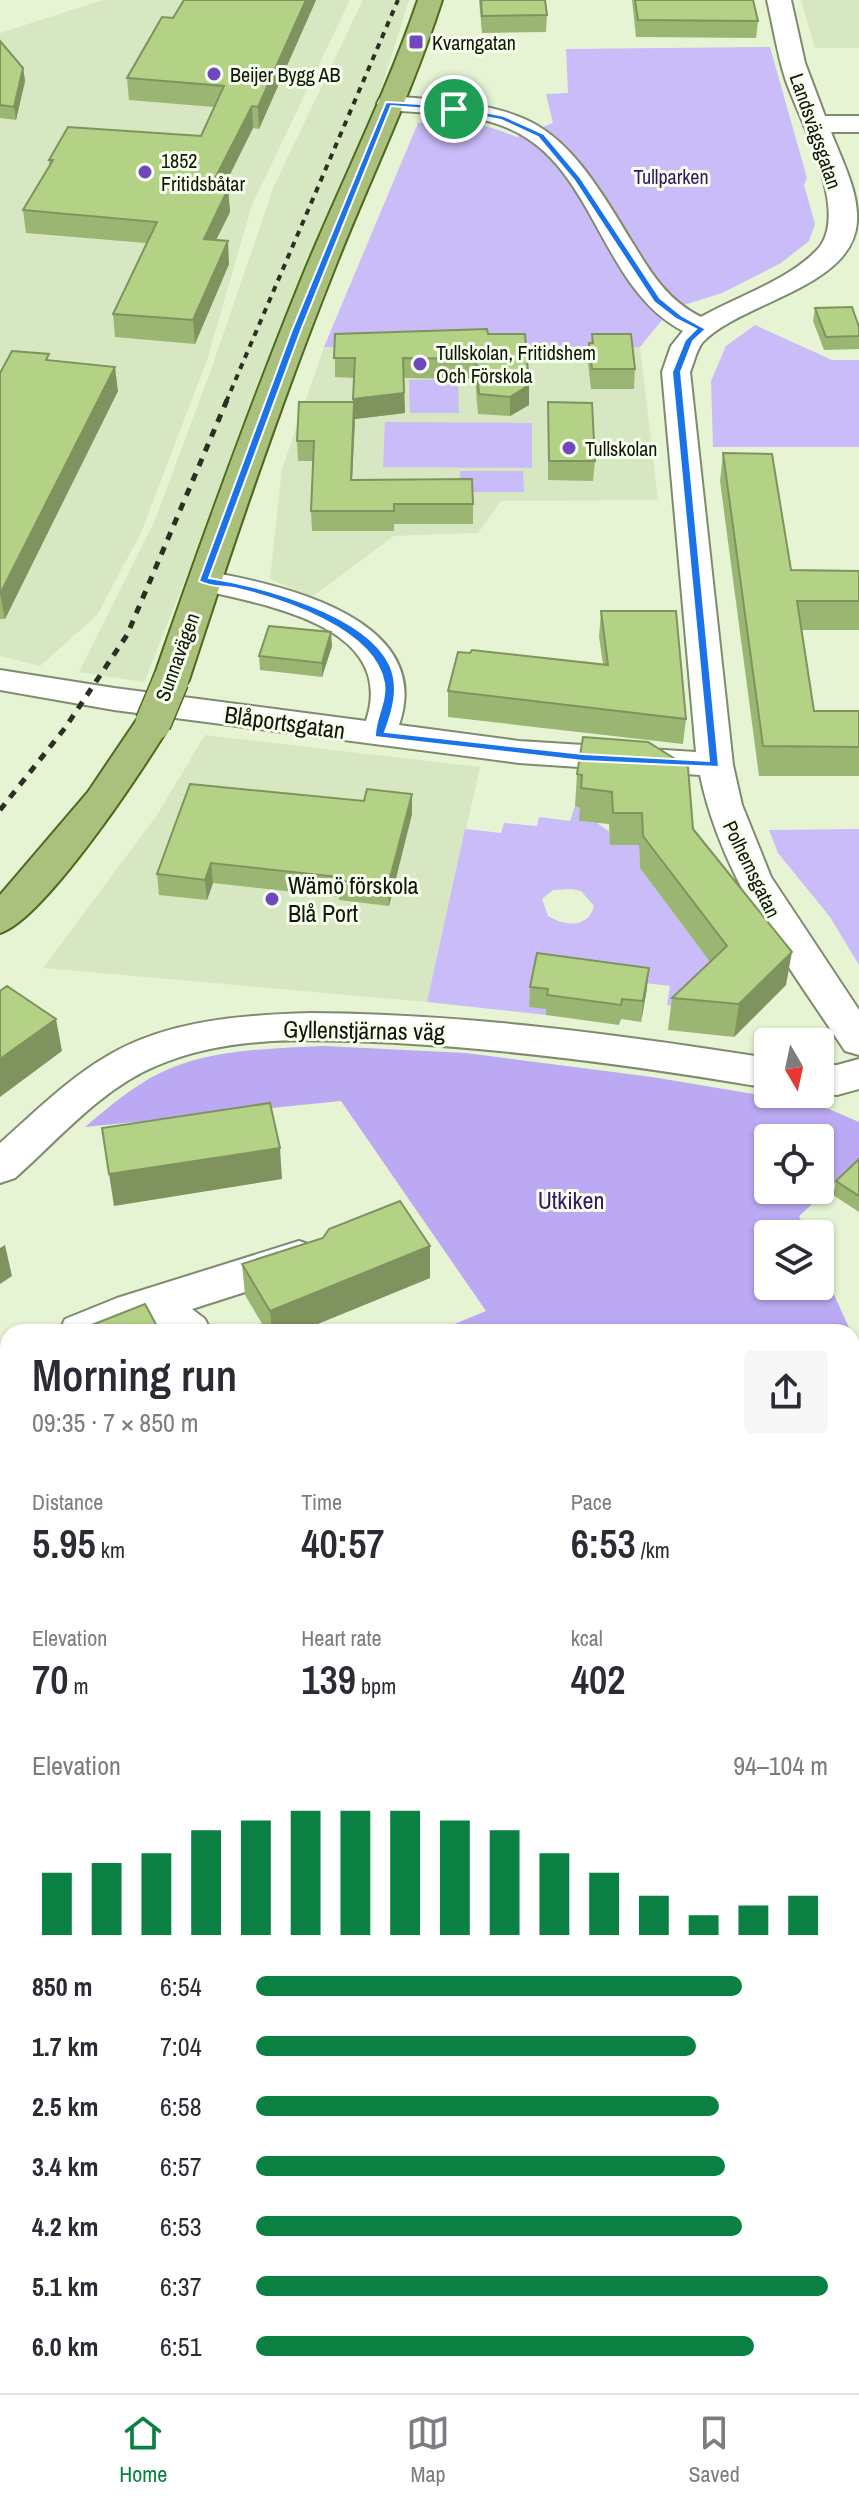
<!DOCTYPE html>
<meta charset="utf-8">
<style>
body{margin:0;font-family:"Archivo Narrow",sans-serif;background:#f7f7f7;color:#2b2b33;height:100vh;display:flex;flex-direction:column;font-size:30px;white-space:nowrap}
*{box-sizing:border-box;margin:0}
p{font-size:26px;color:#7c7c81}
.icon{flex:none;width:44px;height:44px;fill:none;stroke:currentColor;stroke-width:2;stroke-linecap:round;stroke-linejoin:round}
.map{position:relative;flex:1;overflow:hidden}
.drawer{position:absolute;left:0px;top:1324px;width:860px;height:1070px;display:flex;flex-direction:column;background:#fff;border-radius:24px 24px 0 0;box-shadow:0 2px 6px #0004}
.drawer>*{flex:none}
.needle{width:52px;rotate:171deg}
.fabs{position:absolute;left:754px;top:1028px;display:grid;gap:16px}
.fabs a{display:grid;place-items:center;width:80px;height:80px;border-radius:8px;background:#fff;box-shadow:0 2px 6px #0004;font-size:40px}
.pin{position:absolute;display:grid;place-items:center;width:68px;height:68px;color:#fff;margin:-34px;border:4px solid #fff;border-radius:50%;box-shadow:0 2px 8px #0007}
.round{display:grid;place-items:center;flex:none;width:84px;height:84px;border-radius:8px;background:#f7f7f7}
.headline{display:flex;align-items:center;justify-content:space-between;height:136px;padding:0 32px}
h1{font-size:44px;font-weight:600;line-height:60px}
.stats{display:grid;grid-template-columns:repeat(3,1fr);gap:12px;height:136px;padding:8px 32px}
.stats div{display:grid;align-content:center}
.stats b{font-size:40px;font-weight:600}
.stats small{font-size:22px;font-weight:400}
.stats p{font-size:22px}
.chart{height:224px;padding:16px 32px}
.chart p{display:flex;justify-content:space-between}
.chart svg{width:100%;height:144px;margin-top:8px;stroke:#0b8043;stroke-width:6}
ul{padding:0 32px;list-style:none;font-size:26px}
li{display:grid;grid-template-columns:128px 96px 1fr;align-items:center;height:60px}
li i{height:20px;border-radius:10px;background:#0b8043}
.tab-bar{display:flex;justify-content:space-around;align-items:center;height:112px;border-top:2px solid #e1e1e2;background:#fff;font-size:22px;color:#7c7c81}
.tab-bar a{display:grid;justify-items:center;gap:4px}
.tab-bar .current{color:#0b8043}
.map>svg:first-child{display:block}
.built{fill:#d7e7c1}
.green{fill:#cabcf9;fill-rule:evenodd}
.forest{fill:#bca9f3;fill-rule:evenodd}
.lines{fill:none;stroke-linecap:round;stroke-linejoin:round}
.minor-casing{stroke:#7f8b6e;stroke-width:4}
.major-casing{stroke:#4f691d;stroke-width:4}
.minor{fill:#fff;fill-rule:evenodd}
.major{fill:#aac07d;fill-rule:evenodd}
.rail-far1{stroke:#2a3022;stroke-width:4;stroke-dasharray:6 6;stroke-linecap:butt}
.rail{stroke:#2a3022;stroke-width:5;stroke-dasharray:8 8;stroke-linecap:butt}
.major-bridge-casing{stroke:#4f691d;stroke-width:38;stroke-linecap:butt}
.major-bridge{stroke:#aac07d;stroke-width:35}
.wall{fill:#9bb573}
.shaded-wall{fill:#7e935e}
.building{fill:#b4d286;stroke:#7e935e;stroke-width:2}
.route{fill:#1a73e8;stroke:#fff;stroke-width:2;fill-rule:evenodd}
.poi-dot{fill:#7147bf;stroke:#f6ffec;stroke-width:3}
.labels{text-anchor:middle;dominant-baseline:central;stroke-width:6;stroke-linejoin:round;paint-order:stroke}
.far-poi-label{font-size:20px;fill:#11150a;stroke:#f6ffec;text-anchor:start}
.far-street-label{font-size:20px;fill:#11150a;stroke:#f6ffec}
.far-park-label{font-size:20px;fill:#371469;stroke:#f6ffec}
.street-label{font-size:24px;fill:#11150a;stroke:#f6ffec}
.poi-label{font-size:24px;fill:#11150a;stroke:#f6ffec;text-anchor:start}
.park-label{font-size:24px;fill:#371469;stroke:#f6ffec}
</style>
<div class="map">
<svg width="859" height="2393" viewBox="0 0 859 2393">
<rect width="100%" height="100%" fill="#e6f4d4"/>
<!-- built -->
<path class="built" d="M103,0h247l-98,205 -45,155 -66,173 -44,82 -57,51 -40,-10v-623z
M363,0h46l-31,99 -234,583 -65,-10 76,-152 57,-153 62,-181z
M801,0h58v48h-44z
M324,347h316l18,153 -157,1 -23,32 -84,3 -82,61 -42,-18 12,-110z
M205,735l275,32 -53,235 -384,-34 114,-153z"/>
<!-- green -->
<path class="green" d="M770,47l37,131 -3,7 11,39 -6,17 -28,22 -59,30 -51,16 -31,38h-316l94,-224c42,-3 60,-2 99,14l36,-14 -7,-29 22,-1 -2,-44z
M755,325l77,35h27v87h-146l-2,-66 15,-35z
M458,379l1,34h-49l-1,-33z
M385,422l147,1v45l-149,-1z
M460,471h63l1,21h-64z
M575,806l5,2v13l17,2 13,9v13h29l1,23 82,110 -33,32 -22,-5 3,-19 -131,-16 -10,36 18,3 -1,6 -119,-13 38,-173 36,4 3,-10 33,3 2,-9 31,4zM571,889l10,2 13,15c-6,23 -29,20 -46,10l-6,-17 11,-9z
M859,829v136l-29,-48 -52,-64 -9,-23z
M8,2317v69h570l-1,7h-577v-74z"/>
<!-- forest -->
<path class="forest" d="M324,1046l142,7 186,24 137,23 40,9 30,13v40l-60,54 8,18h-39v52h52v-22l31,68h-416l51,-21 -145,-210 -256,26c19,-16 37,-32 59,-45 52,-33 120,-33 180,-36zM768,1138h52v52h-52z
M852,1335l7,15v442h-7z"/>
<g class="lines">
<defs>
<path id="minor" d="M767,0h24l14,63 20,53h34v16h-28c10,26 28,60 26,89 -3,67 -118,81 -155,122 -6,8 -8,20 -12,29l43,393 9,40 29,72 88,133v45l-14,-4c-58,-88 -123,-171 -145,-276l-181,-12 -405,-53 -114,-20v-20l114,18 252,33c33,-98 -108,-117 -173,-133l-5,-7 5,-7 11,-3c76,13 232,47 195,154l120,16 177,11 -34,-380 9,-26 12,-15c-83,-43 -87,-164 -173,-202 -37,-17 -81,-15 -121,-19l-9,-2 -3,-5 3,-5 9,-2c146,11 167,18 243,146 19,31 35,58 69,75 37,-21 86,-36 116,-67 35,-37 -18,-130 -32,-172 -8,-26 -12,-52 -18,-78z
M310,1013c154,1 307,21 458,45v30c-123,-21 -247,-38 -372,-45 -78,-4 -167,-9 -240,23 -55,23 -97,73 -141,112l-15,5v-40c35,-31 69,-65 109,-88 59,-35 135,-40 201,-42z
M859,1059v30l-22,6 -19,-1 2,-29h17z
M299,1241l15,5 6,12 -6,12 -122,39 13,10 6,13h-52c-9,-8 -23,-4 -34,0h-66l6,-13 52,-21z
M8,1813v50l-8,2v-50z"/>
<path id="major" d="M418,0h24c-30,94 -74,183 -110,275 -53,133 -99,269 -143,405l-5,8 -13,3 -13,-3 -5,-8c47,-136 96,-272 150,-405 38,-92 83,-181 115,-275z
M153,712l13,3 5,8c-26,44 -127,197 -171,210v-38l88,-103 52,-77z"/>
</defs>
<!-- minor casing -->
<use href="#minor" class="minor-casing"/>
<!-- major casing -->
<use href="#major" class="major-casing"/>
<!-- minor -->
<use href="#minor" class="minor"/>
<!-- major -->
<use href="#major" class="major"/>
<!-- rail-far1 -->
<path class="rail-far1" d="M226,402l172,-402"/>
<!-- rail -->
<path class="rail" d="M0,810l65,-82 62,-93 100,-235"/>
<defs>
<path id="major-bridge" d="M153,723l18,-43"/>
</defs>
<!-- major-bridge casing -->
<use href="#major-bridge" class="major-bridge-casing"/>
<!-- major-bridge -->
<use href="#major-bridge" class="major-bridge"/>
</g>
<!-- wall -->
<path class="wall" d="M184,0h132l-57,129 -6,-1 -30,61h5l2,23 -14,28 13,24 -34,80 -80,-7 -2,-23 33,-71 -120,-10 -3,-23 26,-44v-6l152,-24 13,-29 -85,-7 -2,-22 46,-60z
M479,0h66l2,15 -1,17 -64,1z
M632,0h121l5,21 -2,17 -120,-1z
M0,41l23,27 2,13 -9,39 -16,-2z
M815,308l44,19v22l-35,1 -11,-29z
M335,334h153l41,51v20l-19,11 -32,-2 -3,-35 -71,-1 1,35 -50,6 -3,61 121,24v20h-79v7h-82l-1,-20 3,-50h-16l-1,-20 56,-39 1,-24 -19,-1z
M592,334l43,35 -1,20h-43l-3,-26 1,-20h2z
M50,360l68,31 -113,228h-5v-246z
M548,402l47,59 -2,20 -45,-1z
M723,453l68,117 68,1v59h-57l12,81h45v65h-100l-39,-295z
M601,611l85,108 -3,25 -235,-27v-26l155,-27 -4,-27z
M332,646l-10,31 -62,-7 -1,-14z
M583,737l110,92 93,156 -52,52 -66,-7 4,-32 38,-36 -70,-94 -1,-23h-29l-1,-21 -30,-3 1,-13 -5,-2 2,-32z
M412,814l-23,92 -50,-6v-3l-126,-14 -6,17 -48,-5 -2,-21z
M530,987l117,1 -6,34 -20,-3 -2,6 -73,-10v-6l-17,-2z
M859,1159v53l-26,-17 3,-14z
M242,1264l188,14 -132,54h-31l-22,-37z"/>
<!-- shaded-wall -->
<path class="shaded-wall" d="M306,0h10l-57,129 -1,-22z
M23,68l2,13 -9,39 -2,-13z
M252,106l1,22 -41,82 -2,-22z
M228,189l2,23 -25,50 -1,-23z
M228,241l1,23 -34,80 -2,-24z
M115,367l3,24 -113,228 -5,-25z
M529,385v20l-19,11v-19z
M404,393l1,20 -50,6 -4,81v-20l3,-61 -1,-20z
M331,632l1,14 -10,31v-14z
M412,794v20l-23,92 -1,-20z
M211,863l2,20 -6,17 -2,-20z
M792,952l-6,33 -52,52 5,-33z
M649,968l-2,20 -6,34 2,-21z
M56,1019l6,32 -62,46v-38z
M280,1148l2,31 -168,27 -5,-32z
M5,1245l7,31 -12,8v-36z
M430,1246v32l-132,54h-26l-2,-21z
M8,1414v31l-8,3v-31z"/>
<!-- building -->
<path class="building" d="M184,0h122l-48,107 -6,-1 -42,82 18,1 -24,50 24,2 -35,79 -80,-6 44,-92 -134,-12 30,-50h-4l19,-33 133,9 23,-50 -97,-8 35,-61 11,1z
M481,0h64l2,15 -65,1z
M635,0h118l5,21 -120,-1z
M0,41l23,27 -9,39 -14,-2z
M852,307l7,20v9l-33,1 -11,-29z
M487,329l1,5h37l4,51 -19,12 -31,-3 -3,-35 -73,-1 1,35 -51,6 2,-41h-21l1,-24z
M592,334h39l4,35h-43l-3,-26h4z
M12,351l37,3 -3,6 69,7 -115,227v-221z
M299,402h55l-3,78 121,-1 1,25h-79v7h-83l3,-70h-17z
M548,402l44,1 3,58h-46z
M723,453l49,1 19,116 68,1v30h-62l17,110h45v36l-96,-1z
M601,611h75l10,108 -238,-28 10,-39 12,1 2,-3 136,15z
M269,626l62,6 -9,31 -63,-7z
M583,737l65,5 40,25 5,62 99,123 -53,52 -67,-6 55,-52 -84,-110 -1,-23h-29l-1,-21 -31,-4 1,-13 -5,-1z
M190,784l174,17 3,-12 45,5 -24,92 -50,-6 1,-3 -128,-14 -6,17 -48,-6z
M537,953l112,15 -6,33 -21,-2 -1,6 -74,-10 1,-6 -18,-2z
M7,986l49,33 -56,40v-68z
M270,1103l10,45 -171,26 -7,-46z
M859,1159v37l-23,-15z
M400,1201l30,45 -160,65 -28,-47 81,-26 6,-9z
M145,1304l15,28h-86z
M8,1358v56l-8,3v-56z
M8,1945v257l-8,-63v-192z
M666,2386h66v7h-66z"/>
<!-- route -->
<path class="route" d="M386,102l68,4 50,10 40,18 36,43 80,121 22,18 24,13 -13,12 -12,31 38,395 -136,-6 -208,-24c-1,-17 12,-35 9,-54 -9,-54 -103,-84 -150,-95 -11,-2 -25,-1 -35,-7l93,-251zM391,106l63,5 47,9 37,17 36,43 80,122 22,17 20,10 -11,11 -13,32 37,389 -126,-7 -198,-22c8,-21 15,-45 5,-67 -24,-51 -129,-79 -181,-87l92,-248z"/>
<!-- markers -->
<g class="poi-dot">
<rect x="408" y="34" width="16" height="16" rx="4"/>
<circle cx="214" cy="74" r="8"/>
<circle cx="145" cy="172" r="8"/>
<circle cx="420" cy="364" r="8"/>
<circle cx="569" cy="448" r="8"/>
<circle cx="272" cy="899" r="8"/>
</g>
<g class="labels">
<!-- far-poi labels -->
<g class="far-poi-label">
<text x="432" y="42">Kvarngatan</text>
<text x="230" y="74">Beijer Bygg AB</text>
<text x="161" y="160">1852<tspan x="161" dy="23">Fritidsbåtar</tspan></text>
<text x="436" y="352">Tullskolan, Fritidshem<tspan x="436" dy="23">Och Förskola</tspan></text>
<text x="585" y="448">Tullskolan</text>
</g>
<!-- far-street labels -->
<g class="far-street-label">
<text transform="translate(816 131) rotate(71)">Landsvägsgatan</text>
<text transform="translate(177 657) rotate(-70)">Sunnavägen</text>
<text transform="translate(752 869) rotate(64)">Polhemsgatan</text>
</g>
<!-- far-park labels -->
<g class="far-park-label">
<text x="671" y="176">Tullparken</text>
</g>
<!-- street labels -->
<g class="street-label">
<text transform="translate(285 722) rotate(8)">Blåportsgatan</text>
<text transform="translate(364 1030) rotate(1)">Gyllenstjärnas väg</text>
</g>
<!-- poi labels -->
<g class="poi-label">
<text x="288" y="885">Wämö förskola<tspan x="288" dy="28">Blå Port</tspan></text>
</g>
<!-- park labels -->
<g class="park-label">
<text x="571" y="1200">Utkiken</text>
</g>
</g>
</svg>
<div class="fabs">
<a><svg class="needle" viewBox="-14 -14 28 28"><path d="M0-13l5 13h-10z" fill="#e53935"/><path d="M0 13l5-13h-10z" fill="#7c7c81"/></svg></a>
<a><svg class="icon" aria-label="locate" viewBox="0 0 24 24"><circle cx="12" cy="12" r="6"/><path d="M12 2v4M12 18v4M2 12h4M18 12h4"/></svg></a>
<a><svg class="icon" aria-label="layers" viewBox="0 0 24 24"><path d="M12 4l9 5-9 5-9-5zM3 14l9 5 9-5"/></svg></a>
</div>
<div class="pin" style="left:454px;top:109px;background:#1e9e55"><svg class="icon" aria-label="arrive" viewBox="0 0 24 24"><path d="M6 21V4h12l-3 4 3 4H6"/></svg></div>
<section class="drawer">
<div class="headline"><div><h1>Morning run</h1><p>09:35 · 7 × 850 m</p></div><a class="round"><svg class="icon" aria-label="share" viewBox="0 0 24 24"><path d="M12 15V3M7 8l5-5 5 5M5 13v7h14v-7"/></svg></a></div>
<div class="stats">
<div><p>Distance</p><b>5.95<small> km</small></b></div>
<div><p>Time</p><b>40:57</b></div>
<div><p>Pace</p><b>6:53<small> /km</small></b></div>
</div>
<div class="stats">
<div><p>Elevation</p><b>70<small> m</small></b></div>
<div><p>Heart rate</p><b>139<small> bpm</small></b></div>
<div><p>kcal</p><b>402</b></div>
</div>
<div class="chart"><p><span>Elevation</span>94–104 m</p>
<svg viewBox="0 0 160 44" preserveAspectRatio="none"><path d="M5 44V25M15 44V22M25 44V19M35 44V12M45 44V9M55 44V6M65 44V6M75 44V6M85 44V9M95 44V12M105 44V19M115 44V25M125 44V32M135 44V38M145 44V35M155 44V32"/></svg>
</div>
<ul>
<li><b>850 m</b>6:54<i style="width:85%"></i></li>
<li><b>1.7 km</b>7:04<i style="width:77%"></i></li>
<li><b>2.5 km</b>6:58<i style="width:81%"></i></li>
<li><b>3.4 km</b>6:57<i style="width:82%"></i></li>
<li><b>4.2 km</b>6:53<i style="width:85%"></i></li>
<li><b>5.1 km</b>6:37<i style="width:100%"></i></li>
<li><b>6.0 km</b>6:51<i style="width:87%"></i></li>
</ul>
</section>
</div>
<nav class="tab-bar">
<a class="current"><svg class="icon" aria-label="home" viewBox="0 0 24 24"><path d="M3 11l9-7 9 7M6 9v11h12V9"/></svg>Home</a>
<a><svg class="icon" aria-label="map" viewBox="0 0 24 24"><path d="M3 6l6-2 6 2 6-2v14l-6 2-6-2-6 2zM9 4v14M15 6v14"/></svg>Map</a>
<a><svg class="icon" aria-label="saved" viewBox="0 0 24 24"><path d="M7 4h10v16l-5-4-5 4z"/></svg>Saved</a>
</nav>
